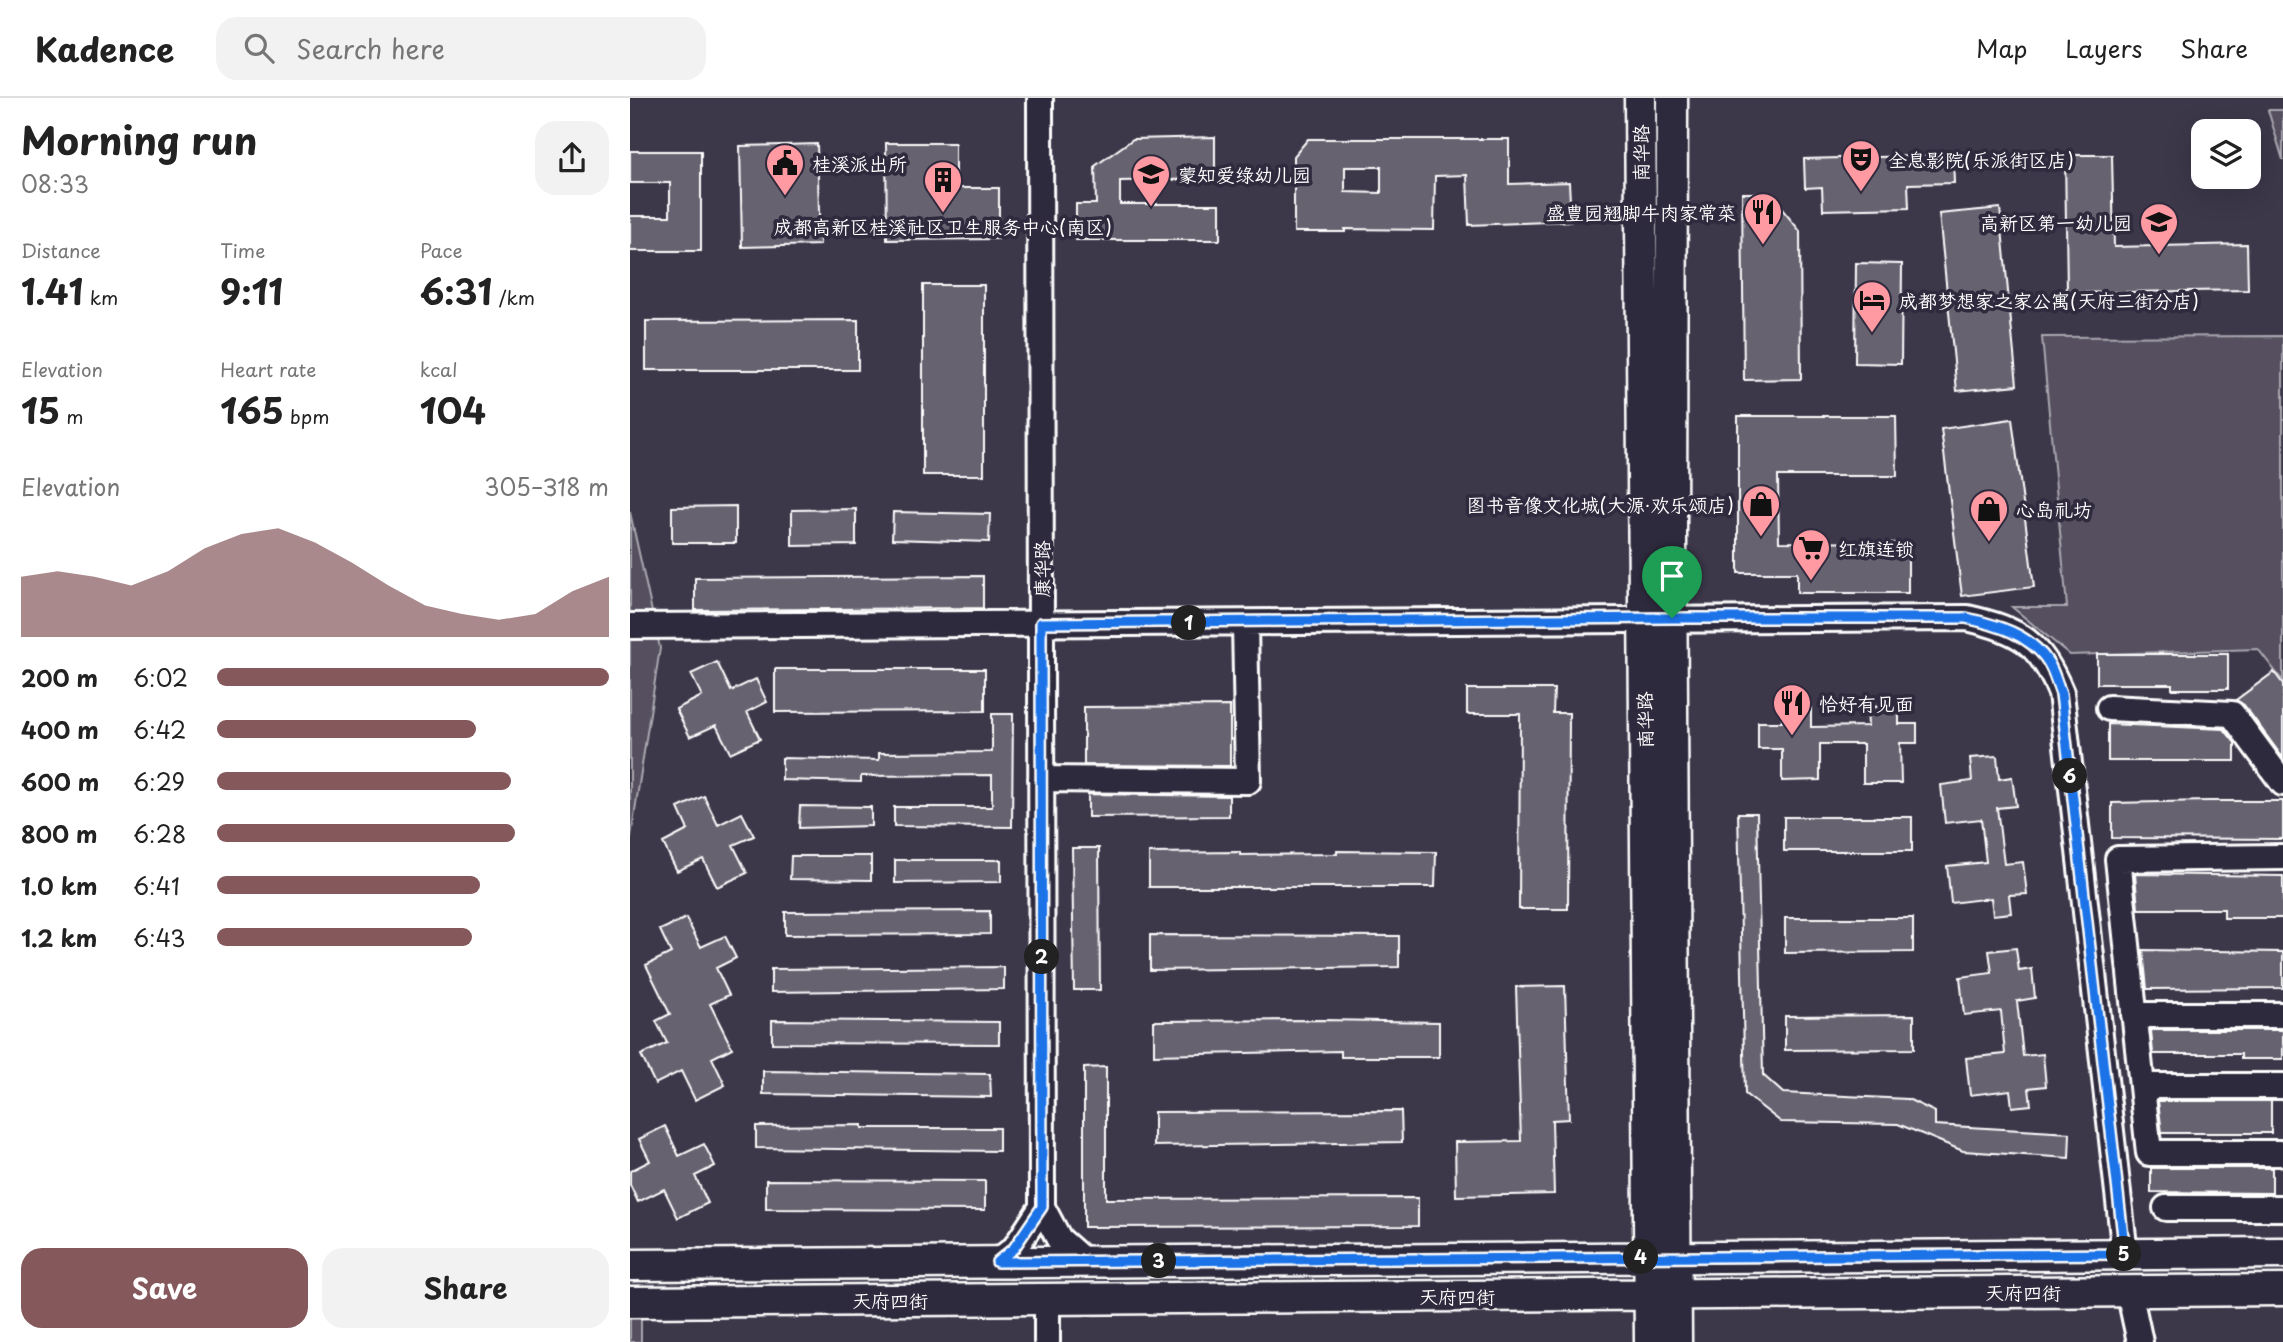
<!DOCTYPE html>
<meta charset="utf-8">
<style>
body{margin:0;font-family:"Playpen Sans","LXGW WenKai TC",sans-serif;background:#f2f2f2;color:#222;height:100vh;display:flex;flex-direction:column;font-size:26px;white-space:nowrap}
*{box-sizing:border-box;margin:0}
p{font-size:23px;color:#767676}
.icon{flex:none;width:38px;height:38px;fill:none;stroke:currentColor;stroke-width:2;stroke-linecap:round;stroke-linejoin:round}
.map{position:relative;flex:1;overflow:hidden}
.side{display:flex;flex-direction:column;background:#fff;width:630px}
.side>*{flex:none}
.controls{position:absolute;left:1561px;top:21px;display:grid;gap:14px}
.controls a{display:grid;place-items:center;width:70px;height:70px;border-radius:14px;background:#fff;box-shadow:0 7px 28px #0002;font-size:35px}
.pin{position:absolute;display:grid;place-items:center;width:60px;height:60px;color:#fff;margin:-72px -30px;border-radius:50% 50% 50% 0;rotate:-45deg;box-shadow:0 0 7px #0007}
.pin .icon{rotate:45deg}
.km{position:absolute;width:35px;height:35px;margin:-18px;border-radius:50%;background:#222;color:#fff;font-size:19px;line-height:35px;text-align:center}
.round{display:grid;place-items:center;flex:none;width:74px;height:74px;border-radius:21px;background:#f2f2f2}
.headline{display:flex;align-items:center;justify-content:space-between;height:119px;padding:0 21px}
h1{font-size:38px;font-weight:700;line-height:52px}
.metrics{display:grid;grid-template-columns:repeat(3,1fr);gap:10px;height:119px;padding:7px 21px}
.metrics div{display:grid;align-content:center}
.metrics b{font-size:35px;font-weight:700}
.metrics small{font-size:19px;font-weight:400}
.metrics p{font-size:19px}
.chart{height:196px;padding:14px 21px}
.chart p{display:flex;justify-content:space-between}
.chart svg{width:100%;height:126px;margin-top:7px;fill:#85585c;opacity:.7}
.action{display:flex;gap:14px;margin-top:auto;padding:14px 21px}
.action a{flex:1;height:80px;border-radius:21px;background:#85585c;color:#fff;font-size:28px;font-weight:700;line-height:80px;text-align:center}
.action a+a{background:#f2f2f2;color:#222}
ul{padding:0 21px;list-style:none;font-size:23px}
li{display:grid;grid-template-columns:112px 84px 1fr;align-items:center;height:52px}
li i{height:18px;border-radius:9px;background:#85585c}
header{display:flex;align-items:center;gap:42px;box-sizing:border-box;height:98px;padding:0 35px;background:#fff;border-bottom:2px solid #e0e0e0}
header strong{font-size:33px}
nav{display:flex;gap:38px;margin-inline-start:auto;font-size:24px}
.search{width:490px;height:63px;background:#f2f2f2;display:flex;align-items:center;gap:18px;box-sizing:border-box;padding:0 24px;border-radius:21px;color:#767676;font-size:26px}
main{display:flex;flex:1;min-height:0}
.map>svg:first-child{display:block}
.green{fill:#555060;stroke:#aaa8b0;stroke-width:2}
.building{fill:#666270;stroke:#fff;stroke-width:2;fill-rule:evenodd}
.lines{fill:none;stroke-linecap:round;stroke-linejoin:round}
.minor-casing{stroke:#fff;stroke-width:30}
.major-casing{stroke:#fff;stroke-width:35}
.minor{stroke:#2f2a3d;stroke-width:24}
.major{stroke:#2f2a3d;stroke-width:30}
.route-casing{stroke:#fff;stroke-width:14}
.route{stroke:#1a73e8;stroke-width:9}
.labels{text-anchor:middle;dominant-baseline:central;stroke-width:7;stroke-linejoin:round;paint-order:stroke}
.street-label{font-size:19px;fill:#fff;stroke:#2f2a3d}
.poi-label{font-size:19px;fill:#fff;stroke:#2f2a3d;text-anchor:start}
</style>
<header>
<strong>Kadence</strong>
<div class="search"><svg class="icon" aria-label="search" viewBox="0 0 24 24"><circle cx="10" cy="10" r="6"/><path d="M15 15l6 6"/></svg>Search here</div>
<nav><a>Map</a><a>Layers</a><a>Share</a></nav>
</header>
<main>
<section class="side">
<div class="headline"><div><h1>Morning run</h1><p>08:33</p></div><a class="round"><svg class="icon" aria-label="share" viewBox="0 0 24 24"><path d="M12 15V3M7 8l5-5 5 5M5 13v7h14v-7"/></svg></a></div>
<div class="metrics">
<div><p>Distance</p><b>1.41<small> km</small></b></div>
<div><p>Time</p><b>9:11</b></div>
<div><p>Pace</p><b>6:31<small> /km</small></b></div>
</div>
<div class="metrics">
<div><p>Elevation</p><b>15<small> m</small></b></div>
<div><p>Heart rate</p><b>165<small> bpm</small></b></div>
<div><p>kcal</p><b>104</b></div>
</div>
<div class="chart"><p><span>Elevation</span>305–318 m</p>
<svg viewBox="0 0 160 44" preserveAspectRatio="none"><path d="M0 44V23L10 21L20 23L30 26L40 21L50 13L60 8L70 6L80 11L90 18L100 26L110 33L120 36L130 38L140 36L150 28L160 23V44z"/></svg>
</div>
<ul>
<li><b>200 m</b>6:02<i style="width:100%"></i></li>
<li><b>400 m</b>6:42<i style="width:66%"></i></li>
<li><b>600 m</b>6:29<i style="width:75%"></i></li>
<li><b>800 m</b>6:28<i style="width:76%"></i></li>
<li><b>1.0 km</b>6:41<i style="width:67%"></i></li>
<li><b>1.2 km</b>6:43<i style="width:65%"></i></li>
</ul>
<div class="action"><a>Save</a><a>Share</a></div>
</section>
<div class="map">
<svg width="1653" height="1244" viewBox="0 0 1653 1244">
<rect width="100%" height="100%" fill="#3c3749"/>
<filter id="ink" filterUnits="userSpaceOnUse"><feTurbulence type="fractalNoise" baseFrequency=".0143" numOctaves="2"/><feDisplacementMap in="SourceGraphic" scale="14" xChannelSelector="R" yChannelSelector="G"/><feConvolveMatrix kernelMatrix="1 2 1 2 8 2 1 2 1" color-interpolation-filters="sRGB"/></filter>
<g filter="url(#ink)">
<!-- green -->
<path class="green" d="M1638,12h15v50z
M1653,238v345l-25,-32 -188,6 -58,-48h55l-25,-270z
M0,414l30,136 -30,195z
M11,1218v26h-11v-25z"/>
<!-- building -->
<path class="building" d="M585,39v42l-95,2v23h100v36h-144v-36h20l-1,-38 38,-27z
M678,41h201v45l60,-2 2,39 -102,4 -2,-50 -32,1 -1,54 -89,-1v3h-51v-76zM715,69h36v26l-36,-1z
M256,45h69v45h44v51l-112,1z
M187,46l3,101 -78,2 -2,-101z
M0,53h71v100h-71v-35h40v-33h-40z
M1323,57l1,28 -46,1 1,24 -86,2 -1,-23 -17,1 -1,-29z
M1435,57h47l2,92 133,-3 1,46 -181,3z
M1112,95h27l31,38 1,148 -57,1z
M1370,110l17,177 -60,6 -18,-177z
M1226,165l46,1 -1,100 -46,-1z
M293,187h61v190h-61z
M228,222v50h-212v-49z
M1108,318h158l1,60h-119l1,66 129,1v50h-111v-20h-59z
M1382,321l22,168 -72,9 -21,-167z
M106,408v37h-64v-36z
M226,411v36l-64,1v-36z
M263,414l97,2 -1,28 -97,-3z
M353,478v32l-288,2v-32z
M1467,556h131v35h-56v-5h-75z
M87,564l14,29 25,-12 11,23 -20,10 13,27 -30,14 -14,-28 -26,12 -14,-28 26,-13 -11,-22z
M145,571h210v42l-210,1z
M1644,574l9,12v74l-39,-53 -8,-5z
M837,591h87l-1,24h16l-1,196h-49l1,-195h-53z
M600,608v60l-146,-1v-58z
M1269,608v18h18v19h-17l1,40h-38v-39h-43v36l-38,1v-32h-24v-27h24v-13l29,-1v19l57,-1 -1,-19z
M362,616h21l-1,113 -118,-1v-19h98v-32l-131,1v6l-79,-2v-22l97,2v-7l113,-1z
M1478,626l116,5 11,14v18h-127z
M1367,658l2,23 13,-2 4,29 -19,2 7,56 19,-2 4,32 -18,1 2,18 -18,2 -2,-17 -40,5 -4,-37 39,-4 -5,-43 -36,4 -4,-38 31,-4 -2,-23z
M458,696l141,2v20l-141,1z
M74,698l14,29 24,-12 12,23 -21,9 14,28 -30,14 -14,-28 -26,12 -14,-28 25,-13 -10,-22z
M1580,703h73v38l-171,-1v-35z
M170,708l71,1v19l-72,2z
M1108,715h19l6,262 20,18 125,6 27,13v13l135,8 -1,25 -106,-7 -65,-27 -117,-2 -36,-28z
M1154,719h128v34h-128z
M442,750h27l1,142h-26z
M707,753l99,1 -1,35h-286v-34l91,-1v3l97,-1z
M161,758h80v24l-81,-1z
M265,762h106v22l-106,1z
M1505,776l148,2v42h-59v-9h-86z
M360,813v23l-205,1v-23z
M56,820l15,29 24,-11 11,22 -20,10 13,27 -19,9 22,44 -20,10 13,27 -30,15 -14,-29 -26,13 -14,-29 26,-12 -11,-22 14,-7 -24,-49 25,-12 -11,-23z
M1155,820h128v34l-128,1z
M520,837l249,1v31l-249,3z
M1386,850l3,23 13,-2 3,29 -18,3 6,55 20,-2 3,32 -17,2 2,17 -19,2 -2,-17 -40,5 -4,-37 39,-4 -4,-43 -37,4 -4,-38 32,-4 -3,-22z
M1513,852l140,2v36l-136,1z
M374,869v22l-233,3v-23z
M935,888l4,133 -17,1 2,74 -98,2 -1,-54 66,-1 -5,-154z
M1284,917v34l-129,1v-34z
M142,922l227,2v22l-227,-1z
M693,922l116,2v35h-98v-6l-187,4v-34z
M1521,932h132v29h-42v-5h-88z
M476,969v132l312,-1v28l-334,1v-159z
M133,973l227,3 1,23 -228,-3z
M1528,1003h113v32h-109z
M771,1013l1,31 -248,4v-34z
M232,1027v3h137v23l-243,-3v-22z
M35,1028l14,30 25,-12 11,22 -20,10 13,27 -30,15 -14,-29 -26,13 -8,-17v-14l20,-10 -11,-22z
M1521,1070h121v25l-121,-1z
M136,1082l219,1v29l-219,-1z"/>
<g class="lines">
<defs>
<path id="minor" d="M410,0l2,1109 17,32 25,22
M0,528l1337,-8c53,12 73,24 94,75l64,561
M1479,610l123,6 51,69
M411,681l207,2 -3,-157
M1653,759l-165,2 31,294h134
M1504,917h149
M1512,988h141
M1536,1110h117
M367,1164l18,-14 27,-41
M1499,1193l11,51
M417,1201v43"/>
<path id="major" d="M1010,0l10,1244
M1042,0l-1,449 5,795
M0,1167l1653,-12
M0,1204l1653,-12"/>
</defs>
<!-- minor casing -->
<use href="#minor" class="minor-casing"/>
<!-- major casing -->
<use href="#major" class="major-casing"/>
<!-- minor -->
<use href="#minor" class="minor"/>
<!-- major -->
<use href="#major" class="major"/>
</g>
</g>
<g class="lines" filter="url(#ink)">
<defs>
<path id="route" d="M1042,520h294c31,7 64,16 82,44 6,9 9,22 13,32l64,560 -1128,8 17,-14 28,-41 -1,-584z"/>
</defs>
<!-- route casing -->
<use href="#route" class="route-casing"/>
<!-- route -->
<use href="#route" class="route"/>
</g>
<!-- icons -->
<defs>
<symbol id="theatre-pin" viewBox="-11 -11 22 30"><path d="M0 17L-7.5 6A9.5 9.5 0 1 1 7.5 6Z" fill="#ff9aa2" stroke="#2f2a3d"/><path d="M-5-5.5Q0-4 5-5.5V0Q5 5 0 6Q-5 5-5 0ZM-3.3-2.5H-1v1.5H-3.3ZM1-2.5H3.3v1.5H1ZM-2.8 1Q0 5.5 2.8 1Z" fill="#111"/></symbol>
<symbol id="civic-pin" viewBox="-11 -11 22 30"><path d="M0 17L-7.5 6A9.5 9.5 0 1 1 7.5 6Z" fill="#ff9aa2" stroke="#2f2a3d"/><path d="M-.6-6.5H3V-4.5H.6V-3L4-1V1h2V6H-6V1h2V-1L-.6-3ZM-1.2 2.5V6h2.4V2.5Z" fill="#111"/></symbol>
<symbol id="school-pin" viewBox="-11 -11 22 30"><path d="M0 17L-7.5 6A9.5 9.5 0 1 1 7.5 6Z" fill="#ff9aa2" stroke="#2f2a3d"/><path d="M0-5L7-2L0 1L-7-2ZM-4 1L0 2.5L4 1V4Q0 6-4 4Z" fill="#111"/></symbol>
<symbol id="building-pin" viewBox="-11 -11 22 30"><path d="M0 17L-7.5 6A9.5 9.5 0 1 1 7.5 6Z" fill="#ff9aa2" stroke="#2f2a3d"/><path d="M-4-6H4V6H1V3H-1V6H-4ZM-2.5-4.3h1.7v1.8h-1.7ZM.8-4.3h1.7v1.8H.8ZM-2.5-1h1.7V.8h-1.7ZM.8-1h1.7V.8H.8Z" fill="#111"/></symbol>
<symbol id="restaurant-pin" viewBox="-11 -11 22 30"><path d="M0 17L-7.5 6A9.5 9.5 0 1 1 7.5 6Z" fill="#ff9aa2" stroke="#2f2a3d"/><path d="M-5-6h1v4h1v-4h1v4h1v-4h1v5L-1.5 .5V6h-2V.5L-5-1ZM5-6V6H3V1.5H1.5Q1.5-4 5-6Z" fill="#111"/></symbol>
<symbol id="hotel-pin" viewBox="-11 -11 22 30"><path d="M0 17L-7.5 6A9.5 9.5 0 1 1 7.5 6Z" fill="#ff9aa2" stroke="#2f2a3d"/><path d="M-6-4.5h1.5V1H6V5H4.5V3h-9V5H-6ZM-4 0a1.8 1.8 0 1 1 3.6 0ZM.5 0V-2.5h3Q6-2.5 6 0Z" fill="#111"/></symbol>
<symbol id="shop-pin" viewBox="-11 -11 22 30"><path d="M0 17L-7.5 6A9.5 9.5 0 1 1 7.5 6Z" fill="#ff9aa2" stroke="#2f2a3d"/><path d="M-5-2.5h2.3a2.7 3.5 0 0 1 5.4 0H5L5.5 6h-11ZM-1.5-2.5h3a1.5 2.3 0 0 0-3 0Z" fill="#111"/></symbol>
<symbol id="supermarket-pin" viewBox="-11 -11 22 30"><path d="M0 17L-7.5 6A9.5 9.5 0 1 1 7.5 6Z" fill="#ff9aa2" stroke="#2f2a3d"/><path d="M-6-5.5h2.5l.6 2H6L4.5 2H-2.5L-4.4-4H-6ZM-1.5 3.2a1.3 1.3 0 1 0 .1 0ZM3 3.2a1.3 1.3 0 1 0 .1 0Z" fill="#111"/></symbol>
</defs>
<g fill-rule="evenodd">
<use href="#theatre-pin" x="1209" y="39" width="44" height="60"/>
<use href="#civic-pin" x="133" y="43" width="44" height="60"/>
<use href="#school-pin" x="499" y="54" width="44" height="60"/>
<use href="#building-pin" x="291" y="60" width="44" height="60"/>
<use href="#restaurant-pin" x="1111" y="92" width="44" height="60"/>
<use href="#school-pin" x="1507" y="102" width="44" height="60"/>
<use href="#hotel-pin" x="1220" y="180" width="44" height="60"/>
<use href="#shop-pin" x="1109" y="384" width="44" height="60"/>
<use href="#shop-pin" x="1337" y="389" width="44" height="60"/>
<use href="#supermarket-pin" x="1159" y="428" width="44" height="60"/>
<use href="#restaurant-pin" x="1140" y="583" width="44" height="60"/>
</g>
<g class="labels">
<!-- street labels -->
<g class="street-label">
<text transform="translate(1010 55) rotate(-90)">南华路</text>
<text transform="translate(411 471) rotate(-90)">康华路</text>
<text transform="translate(1014 622) rotate(-91)">南华路</text>
<text x="1393" y="1194">天府四街</text>
<text x="827" y="1198">天府四街</text>
<text x="260" y="1202">天府四街</text>
</g>
<!-- poi labels -->
<g class="poi-label">
<text x="1258" y="61">全息影院(乐派街区店)</text>
<text x="182" y="65">桂溪派出所</text>
<text x="548" y="76">蒙知爱绿幼儿园</text>
<text x="1106" y="114" text-anchor="end">盛豊园翘脚牛肉家常菜</text>
<text x="1502" y="124" text-anchor="end">高新区第一幼儿园</text>
<text x="313" y="128" text-anchor="middle">成都高新区桂溪社区卫生服务中心(南区)</text>
<text x="1269" y="202">成都梦想家之家公寓(天府三街分店)</text>
<text x="1104" y="406" text-anchor="end">图书音像文化城(大源·欢乐颂店)</text>
<text x="1386" y="411">心岛礼坊</text>
<text x="1208" y="450">红旗连锁</text>
<text x="1189" y="605">恰好有见面</text>
</g>
</g>
</svg>
<div class="controls">
<a><svg class="icon" aria-label="layers" viewBox="0 0 24 24"><path d="M12 4l9 5-9 5-9-5zM3 14l9 5 9-5"/></svg></a>
</div>
<div class="pin" style="left:1042px;top:520px;background:#1e9e55"><svg class="icon" aria-label="arrive" viewBox="0 0 24 24"><path d="M6 21V4h12l-3 4 3 4H6"/></svg></div>
<b class="km" style="left:559px;top:525px">1</b>
<b class="km" style="left:412px;top:859px">2</b>
<b class="km" style="left:529px;top:1163px">3</b>
<b class="km" style="left:1011px;top:1159px">4</b>
<b class="km" style="left:1494px;top:1156px">5</b>
<b class="km" style="left:1440px;top:678px">6</b>
</div>
</main>
